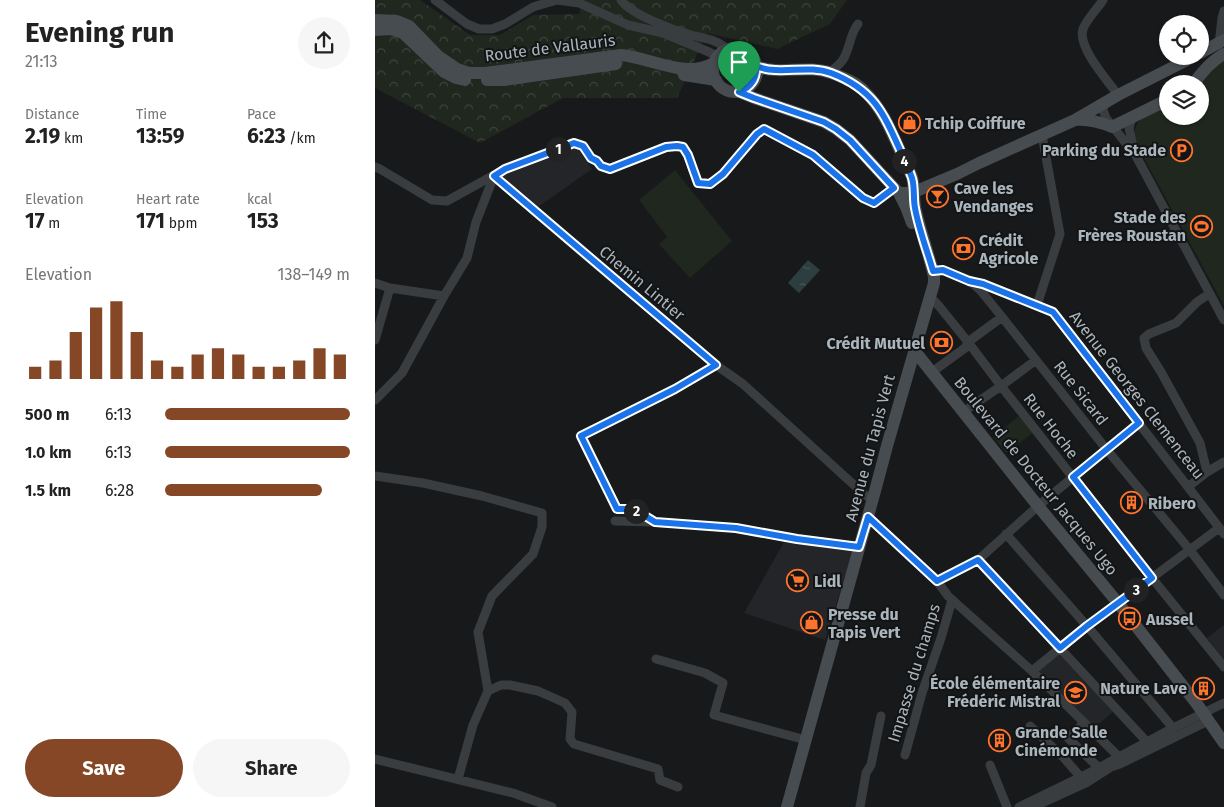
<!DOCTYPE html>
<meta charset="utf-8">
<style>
body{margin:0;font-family:"Fira Sans",sans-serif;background:#f6f6f6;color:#222;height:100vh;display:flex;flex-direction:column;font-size:19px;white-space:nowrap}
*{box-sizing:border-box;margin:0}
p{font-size:16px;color:#767676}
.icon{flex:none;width:28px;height:28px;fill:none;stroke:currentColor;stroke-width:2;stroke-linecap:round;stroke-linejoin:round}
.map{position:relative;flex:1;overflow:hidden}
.sheet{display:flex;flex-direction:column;background:#fff;width:375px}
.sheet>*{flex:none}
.buttons{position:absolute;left:784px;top:15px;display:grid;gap:10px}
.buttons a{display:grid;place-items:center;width:50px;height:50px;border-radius:50%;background:#fff;box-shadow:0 1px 4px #0004;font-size:25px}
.pin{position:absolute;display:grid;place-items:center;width:42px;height:42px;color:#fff;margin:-51px -21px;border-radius:50% 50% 50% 0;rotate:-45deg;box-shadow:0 0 5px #0007}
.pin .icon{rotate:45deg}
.km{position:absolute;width:25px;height:25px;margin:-12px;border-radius:50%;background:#222;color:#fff;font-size:14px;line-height:25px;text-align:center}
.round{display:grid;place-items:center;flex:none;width:52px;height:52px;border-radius:26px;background:#f6f6f6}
.headline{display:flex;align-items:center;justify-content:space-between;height:85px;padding:0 25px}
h1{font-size:28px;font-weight:700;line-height:38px}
.figures{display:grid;grid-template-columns:repeat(3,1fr);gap:8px;height:85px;padding:5px 25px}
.figures div{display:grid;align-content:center}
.figures b{font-size:21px;font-weight:700}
.figures small{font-size:14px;font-weight:400}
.figures p{font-size:14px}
.chart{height:140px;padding:10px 25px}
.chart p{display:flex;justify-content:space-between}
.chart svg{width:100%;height:90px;margin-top:5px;stroke:#854726;stroke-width:6}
.action{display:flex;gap:10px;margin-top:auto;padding:10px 25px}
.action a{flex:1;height:58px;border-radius:30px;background:#854726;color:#fff;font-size:20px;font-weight:700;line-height:58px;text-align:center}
.action a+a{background:#f6f6f6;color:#222}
ul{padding:0 25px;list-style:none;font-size:16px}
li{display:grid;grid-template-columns:80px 60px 1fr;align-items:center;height:38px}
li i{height:12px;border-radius:6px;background:#854726}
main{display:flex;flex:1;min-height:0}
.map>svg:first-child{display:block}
.built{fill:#242528}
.forest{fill:url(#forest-crowns)}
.park{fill:#1f271e}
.water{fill:url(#water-ripples)}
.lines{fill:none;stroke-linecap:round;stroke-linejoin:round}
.street{stroke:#393d40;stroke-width:9}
.secondary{stroke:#474c50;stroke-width:12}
.route-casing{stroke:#fff;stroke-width:10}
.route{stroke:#1a73e8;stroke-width:6}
.labels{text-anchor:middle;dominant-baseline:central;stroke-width:4;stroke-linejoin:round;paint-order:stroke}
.street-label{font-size:16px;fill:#aab5bc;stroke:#131416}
.poi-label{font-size:16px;font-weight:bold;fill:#aab5bc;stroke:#131416;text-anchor:start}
</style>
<main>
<section class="sheet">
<div class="headline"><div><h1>Evening run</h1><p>21:13</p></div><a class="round"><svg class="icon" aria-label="share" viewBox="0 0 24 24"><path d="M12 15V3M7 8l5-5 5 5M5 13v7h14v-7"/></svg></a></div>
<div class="figures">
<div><p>Distance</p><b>2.19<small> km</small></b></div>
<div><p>Time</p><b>13:59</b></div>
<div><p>Pace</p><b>6:23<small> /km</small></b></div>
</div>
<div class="figures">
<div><p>Elevation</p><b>17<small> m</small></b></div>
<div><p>Heart rate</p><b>171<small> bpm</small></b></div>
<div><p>kcal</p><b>153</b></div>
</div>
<div class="chart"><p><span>Elevation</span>138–149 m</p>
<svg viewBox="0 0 160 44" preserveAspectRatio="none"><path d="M5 44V38M15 44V35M25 44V21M35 44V9M45 44V6M55 44V21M65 44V35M75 44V38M85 44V32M95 44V29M105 44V32M115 44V38M125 44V38M135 44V35M145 44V29M155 44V32"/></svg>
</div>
<ul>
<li><b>500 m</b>6:13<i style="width:100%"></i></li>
<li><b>1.0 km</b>6:13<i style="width:100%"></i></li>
<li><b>1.5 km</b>6:28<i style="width:85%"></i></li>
</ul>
<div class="action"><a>Save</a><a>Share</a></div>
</section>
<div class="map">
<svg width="849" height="807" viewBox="0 0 849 807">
<defs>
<pattern id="forest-crowns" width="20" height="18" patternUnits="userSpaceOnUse" patternTransform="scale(1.25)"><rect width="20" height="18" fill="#1f271e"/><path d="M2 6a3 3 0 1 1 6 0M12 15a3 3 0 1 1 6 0" fill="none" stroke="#3d443d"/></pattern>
<pattern id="water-ripples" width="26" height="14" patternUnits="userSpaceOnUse" patternTransform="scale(1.25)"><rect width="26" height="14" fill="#2d3e40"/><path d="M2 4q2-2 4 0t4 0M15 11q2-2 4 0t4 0" fill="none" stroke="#49585a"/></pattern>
</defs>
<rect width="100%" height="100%" fill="#18191b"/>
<!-- built -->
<path class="built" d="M202,146l15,23 -54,38 -36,-31z
M409,542l69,9 -28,89 -81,-27z
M849,625v35l-17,-22z
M684,654l54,58 -18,15 -58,-56z"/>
<!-- forest -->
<path class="forest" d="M0,0h45l50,35h30l33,-20 46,-1 3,-14h265l-17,24 -53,25 -70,-16 -30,65h-114l-83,45 -105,-55z"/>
<!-- park -->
<path class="park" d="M849,61v245l-87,-161c-10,-25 13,-32 30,-41v12h33v-32l16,-17z
M300,170l57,71 -42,37 -31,-34 8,-7 -28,-37z
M644,416l14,17 -27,20 -13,-16z"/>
<!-- water -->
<path class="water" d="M433,260l12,10 -21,23 -11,-10z"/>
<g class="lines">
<!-- street -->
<path class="street" d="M60,0l32,24 12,5h13l13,-5 28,-17 24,-7 22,3 49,22 35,8 46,19 9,5
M246,0c10,15 53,30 70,35 11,3 29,5 36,15
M728,0c-5,8 -17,20 -20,29 -6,18 25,52 35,66
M844,45l3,-27 2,-7
M455,72c5,-4 11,-8 14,-14 6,-11 6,-24 14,-34
M732,102l-3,4 -1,4 3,8 30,38 88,164
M757,117l-3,11 5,23
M0,167l5,2 52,31 15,1 58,-32 69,-26 9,3 8,12 6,3 4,5 9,3 56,-22 11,-1 6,1 5,8 10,28 12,1 14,-10 32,-40 8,-5 49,26 50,43 11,5 20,-15
M119,176l88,76 134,113 27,19 122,111 8,5
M558,271l10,-1 94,35 16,7 135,175 36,47
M596,282l10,9 21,26 105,133 83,100 34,45
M0,283l15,5 54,8
M555,297l9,9 29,36 33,44 151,192 72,89
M662,305l23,-71 -18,-99
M0,340l15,-52
M341,365l-41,24 -95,47 37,73h17l21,13 81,6 61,11 62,8
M557,372l33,-24 3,-6 34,-25
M0,400l27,-27 42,-77 23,-38 9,-36 18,-46
M588,412l38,-26 35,-26
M832,472l-7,-29 -39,-71 -15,-24 -2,-10 5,-4 27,-11 21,-21 12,-8
M0,476l48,7 59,13 60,17v14l-9,27 -41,42 -14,36 10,59 -15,34 -15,54
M813,487l19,-15 17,-10
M493,517l6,5 63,59 11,15 84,75 87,86
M240,521l39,1
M631,534l81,92 86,102
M603,560l169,182
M562,581l41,-21 60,-54 101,-83
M281,659l49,14 18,10 -9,32 92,25
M657,671l55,-45 132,-98
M113,691l13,-6h9l28,6 27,12 7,9 -2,27 4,5 84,25 2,11 18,7
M709,723l-16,15 31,30
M655,726l34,32 20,23
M530,755l17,-62 19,-55 11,-38
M0,759l138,34 39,14
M615,765l17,42
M485,807l6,-34 5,-8 10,-49
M644,807l72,-35 82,-44 51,-25
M658,807l53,-24 25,-16 9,-3 88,-43"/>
<!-- secondary -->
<path class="secondary" d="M0,20l22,1 12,5 29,30 19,13 12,4h16l136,-18c32,3 63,24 93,8
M0,30l16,-1 12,4 41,39 12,6 9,2
M338 70a22 22 0 1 1 44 0a22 22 0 1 1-44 0Z
M825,53l24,-13
M381,66c24,10 50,-2 75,7 11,4 25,9 33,18 18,17 27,39 37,62 3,7 8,16 11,24 3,11 1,23 4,34 5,22 13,43 18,66v6l-47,163 -12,45 -88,316
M309,75l32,5
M112,80h17l112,-16
M818,84c9,-11 18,-23 31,-30
M364,92l15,6 70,24 12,7 14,11 49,53 7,14 6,16
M700,120c14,-1 25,2 37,7l55,-27
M524,193h10l5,-1 43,-18 22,-11 96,-43 43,-25 77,-39
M539,350l124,156 80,97 79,101 27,39"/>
</g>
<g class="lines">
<defs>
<path id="route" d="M381,66c24,10 51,-2 75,7 42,16 52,39 69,77 4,9 9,19 12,28 3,10 1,21 3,30 4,22 12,42 18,63l10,-1 26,11 14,3 70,28 86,111 -66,54 79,101 -65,48 -27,22 -82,-88 -41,21 -69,-64 -9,30 -62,-8 -61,-11 -81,-6 -21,-13h-17l-36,-73 94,-47 41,-24 -222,-189 11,-7 69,-26 9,3 8,12 6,3 4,5 9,3 56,-22 11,-1 6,1 5,8 10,28 12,1 13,-10 34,-40 7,-5 49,26 50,43 11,5 20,-15 -44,-48 -14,-11 -12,-7 -70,-24 -15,-6c12,-5 18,-13 17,-26z"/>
</defs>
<!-- route casing -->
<use href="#route" class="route-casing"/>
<!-- route -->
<use href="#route" class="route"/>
</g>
<!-- icons -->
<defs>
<symbol id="shop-ring" viewBox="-11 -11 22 22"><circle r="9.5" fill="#131416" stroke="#ff742c" stroke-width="1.5"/><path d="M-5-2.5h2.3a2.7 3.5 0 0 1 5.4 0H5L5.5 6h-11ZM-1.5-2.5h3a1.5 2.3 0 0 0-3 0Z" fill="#ff742c"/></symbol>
<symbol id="parking-ring" viewBox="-11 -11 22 22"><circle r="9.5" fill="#131416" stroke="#ff742c" stroke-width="1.5"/><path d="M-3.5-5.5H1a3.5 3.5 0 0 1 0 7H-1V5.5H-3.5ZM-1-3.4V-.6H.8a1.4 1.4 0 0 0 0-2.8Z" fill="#ff742c"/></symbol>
<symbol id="bar-ring" viewBox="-11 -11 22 22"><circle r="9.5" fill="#131416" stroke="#ff742c" stroke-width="1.5"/><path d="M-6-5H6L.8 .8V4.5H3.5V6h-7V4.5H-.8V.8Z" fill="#ff742c"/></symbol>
<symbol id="stadium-ring" viewBox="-11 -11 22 22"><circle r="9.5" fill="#131416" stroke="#ff742c" stroke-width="1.5"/><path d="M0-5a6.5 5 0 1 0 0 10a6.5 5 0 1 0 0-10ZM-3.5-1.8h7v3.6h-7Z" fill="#ff742c"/></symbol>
<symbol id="bank-ring" viewBox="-11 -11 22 22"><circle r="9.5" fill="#131416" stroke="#ff742c" stroke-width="1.5"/><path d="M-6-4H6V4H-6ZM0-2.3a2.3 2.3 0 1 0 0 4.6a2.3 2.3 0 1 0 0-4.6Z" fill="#ff742c"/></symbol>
<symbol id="building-ring" viewBox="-11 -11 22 22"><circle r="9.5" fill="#131416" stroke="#ff742c" stroke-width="1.5"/><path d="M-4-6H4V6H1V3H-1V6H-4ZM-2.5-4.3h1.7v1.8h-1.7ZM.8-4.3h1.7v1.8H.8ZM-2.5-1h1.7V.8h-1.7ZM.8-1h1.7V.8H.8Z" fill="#ff742c"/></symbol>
<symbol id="supermarket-ring" viewBox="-11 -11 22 22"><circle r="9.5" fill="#131416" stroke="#ff742c" stroke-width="1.5"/><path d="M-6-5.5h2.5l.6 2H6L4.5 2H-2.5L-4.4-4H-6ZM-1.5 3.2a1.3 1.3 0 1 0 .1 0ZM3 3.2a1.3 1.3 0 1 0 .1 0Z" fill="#ff742c"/></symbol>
<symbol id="bus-ring" viewBox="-11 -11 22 22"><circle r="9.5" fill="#131416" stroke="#ff742c" stroke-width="1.5"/><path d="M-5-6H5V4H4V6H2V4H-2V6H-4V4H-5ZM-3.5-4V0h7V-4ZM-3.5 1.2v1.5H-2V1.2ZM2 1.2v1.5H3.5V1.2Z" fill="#ff742c"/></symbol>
<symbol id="school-ring" viewBox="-11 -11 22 22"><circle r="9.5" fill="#131416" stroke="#ff742c" stroke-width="1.5"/><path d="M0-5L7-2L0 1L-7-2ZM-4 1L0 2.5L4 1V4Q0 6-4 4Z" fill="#ff742c"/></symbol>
</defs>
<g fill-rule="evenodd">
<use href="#shop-ring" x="522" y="110" width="25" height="25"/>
<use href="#parking-ring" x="794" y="138" width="25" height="25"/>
<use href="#bar-ring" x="550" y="184" width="25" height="25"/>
<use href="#stadium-ring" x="814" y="214" width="25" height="25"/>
<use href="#bank-ring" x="576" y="236" width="25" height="25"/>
<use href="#bank-ring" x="554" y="330" width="25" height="25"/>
<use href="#building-ring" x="744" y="490" width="25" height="25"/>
<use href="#supermarket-ring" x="410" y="568" width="25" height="25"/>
<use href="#bus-ring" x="742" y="606" width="25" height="25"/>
<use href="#shop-ring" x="424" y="610" width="25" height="25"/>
<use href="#building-ring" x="816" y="676" width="25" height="25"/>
<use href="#school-ring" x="688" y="680" width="25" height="25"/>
<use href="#building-ring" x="612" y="728" width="25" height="25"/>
</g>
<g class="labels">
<!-- street labels -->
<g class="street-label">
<text transform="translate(175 48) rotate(-7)">Route de Vallauris</text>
<text transform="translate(267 283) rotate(40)">Chemin Lintier</text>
<text transform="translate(706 393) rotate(52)">Rue Sicard</text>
<text transform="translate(762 395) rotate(52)">Avenue Georges Clemenceau</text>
<text transform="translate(676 426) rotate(52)">Rue Hoche</text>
<text transform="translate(495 448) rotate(-75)">Avenue du Tapis Vert</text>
<text transform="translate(661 476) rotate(51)">Boulevard de Docteur Jacques Ugo</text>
<text transform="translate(539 673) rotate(-73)">Impasse du champs</text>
</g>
<!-- poi labels -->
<g class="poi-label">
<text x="550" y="123">Tchip Coiffure</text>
<text x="791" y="150" text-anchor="end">Parking du Stade</text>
<text x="579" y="188">Cave les<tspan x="579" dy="18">Vendanges</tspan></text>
<text x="811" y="217" text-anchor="end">Stade des<tspan x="811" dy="18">Frères Roustan</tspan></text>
<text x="604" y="240">Crédit<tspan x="604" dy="18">Agricole</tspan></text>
<text x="550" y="343" text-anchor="end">Crédit Mutuel</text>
<text x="773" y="503">Ribero</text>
<text x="439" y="581">Lidl</text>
<text x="453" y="614">Presse du<tspan x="453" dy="18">Tapis Vert</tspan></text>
<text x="771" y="619">Aussel</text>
<text x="685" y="683" text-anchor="end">École élémentaire<tspan x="685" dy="18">Frédéric Mistral</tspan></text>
<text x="812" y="688" text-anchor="end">Nature Lave</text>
<text x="640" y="732">Grande Salle<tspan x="640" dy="18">Cinémonde</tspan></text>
</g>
</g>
</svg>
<div class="buttons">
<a><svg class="icon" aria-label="locate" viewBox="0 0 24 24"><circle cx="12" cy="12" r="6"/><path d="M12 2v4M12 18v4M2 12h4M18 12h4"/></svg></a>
<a><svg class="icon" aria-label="layers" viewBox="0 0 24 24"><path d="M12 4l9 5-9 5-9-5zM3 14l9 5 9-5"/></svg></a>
</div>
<div class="pin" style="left:364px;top:92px;background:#1e9e55"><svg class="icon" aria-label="arrive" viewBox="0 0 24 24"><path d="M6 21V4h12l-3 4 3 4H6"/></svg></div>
<b class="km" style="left:183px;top:149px">1</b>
<b class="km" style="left:261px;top:511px">2</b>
<b class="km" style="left:761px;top:590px">3</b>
<b class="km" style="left:529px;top:161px">4</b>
</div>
</main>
